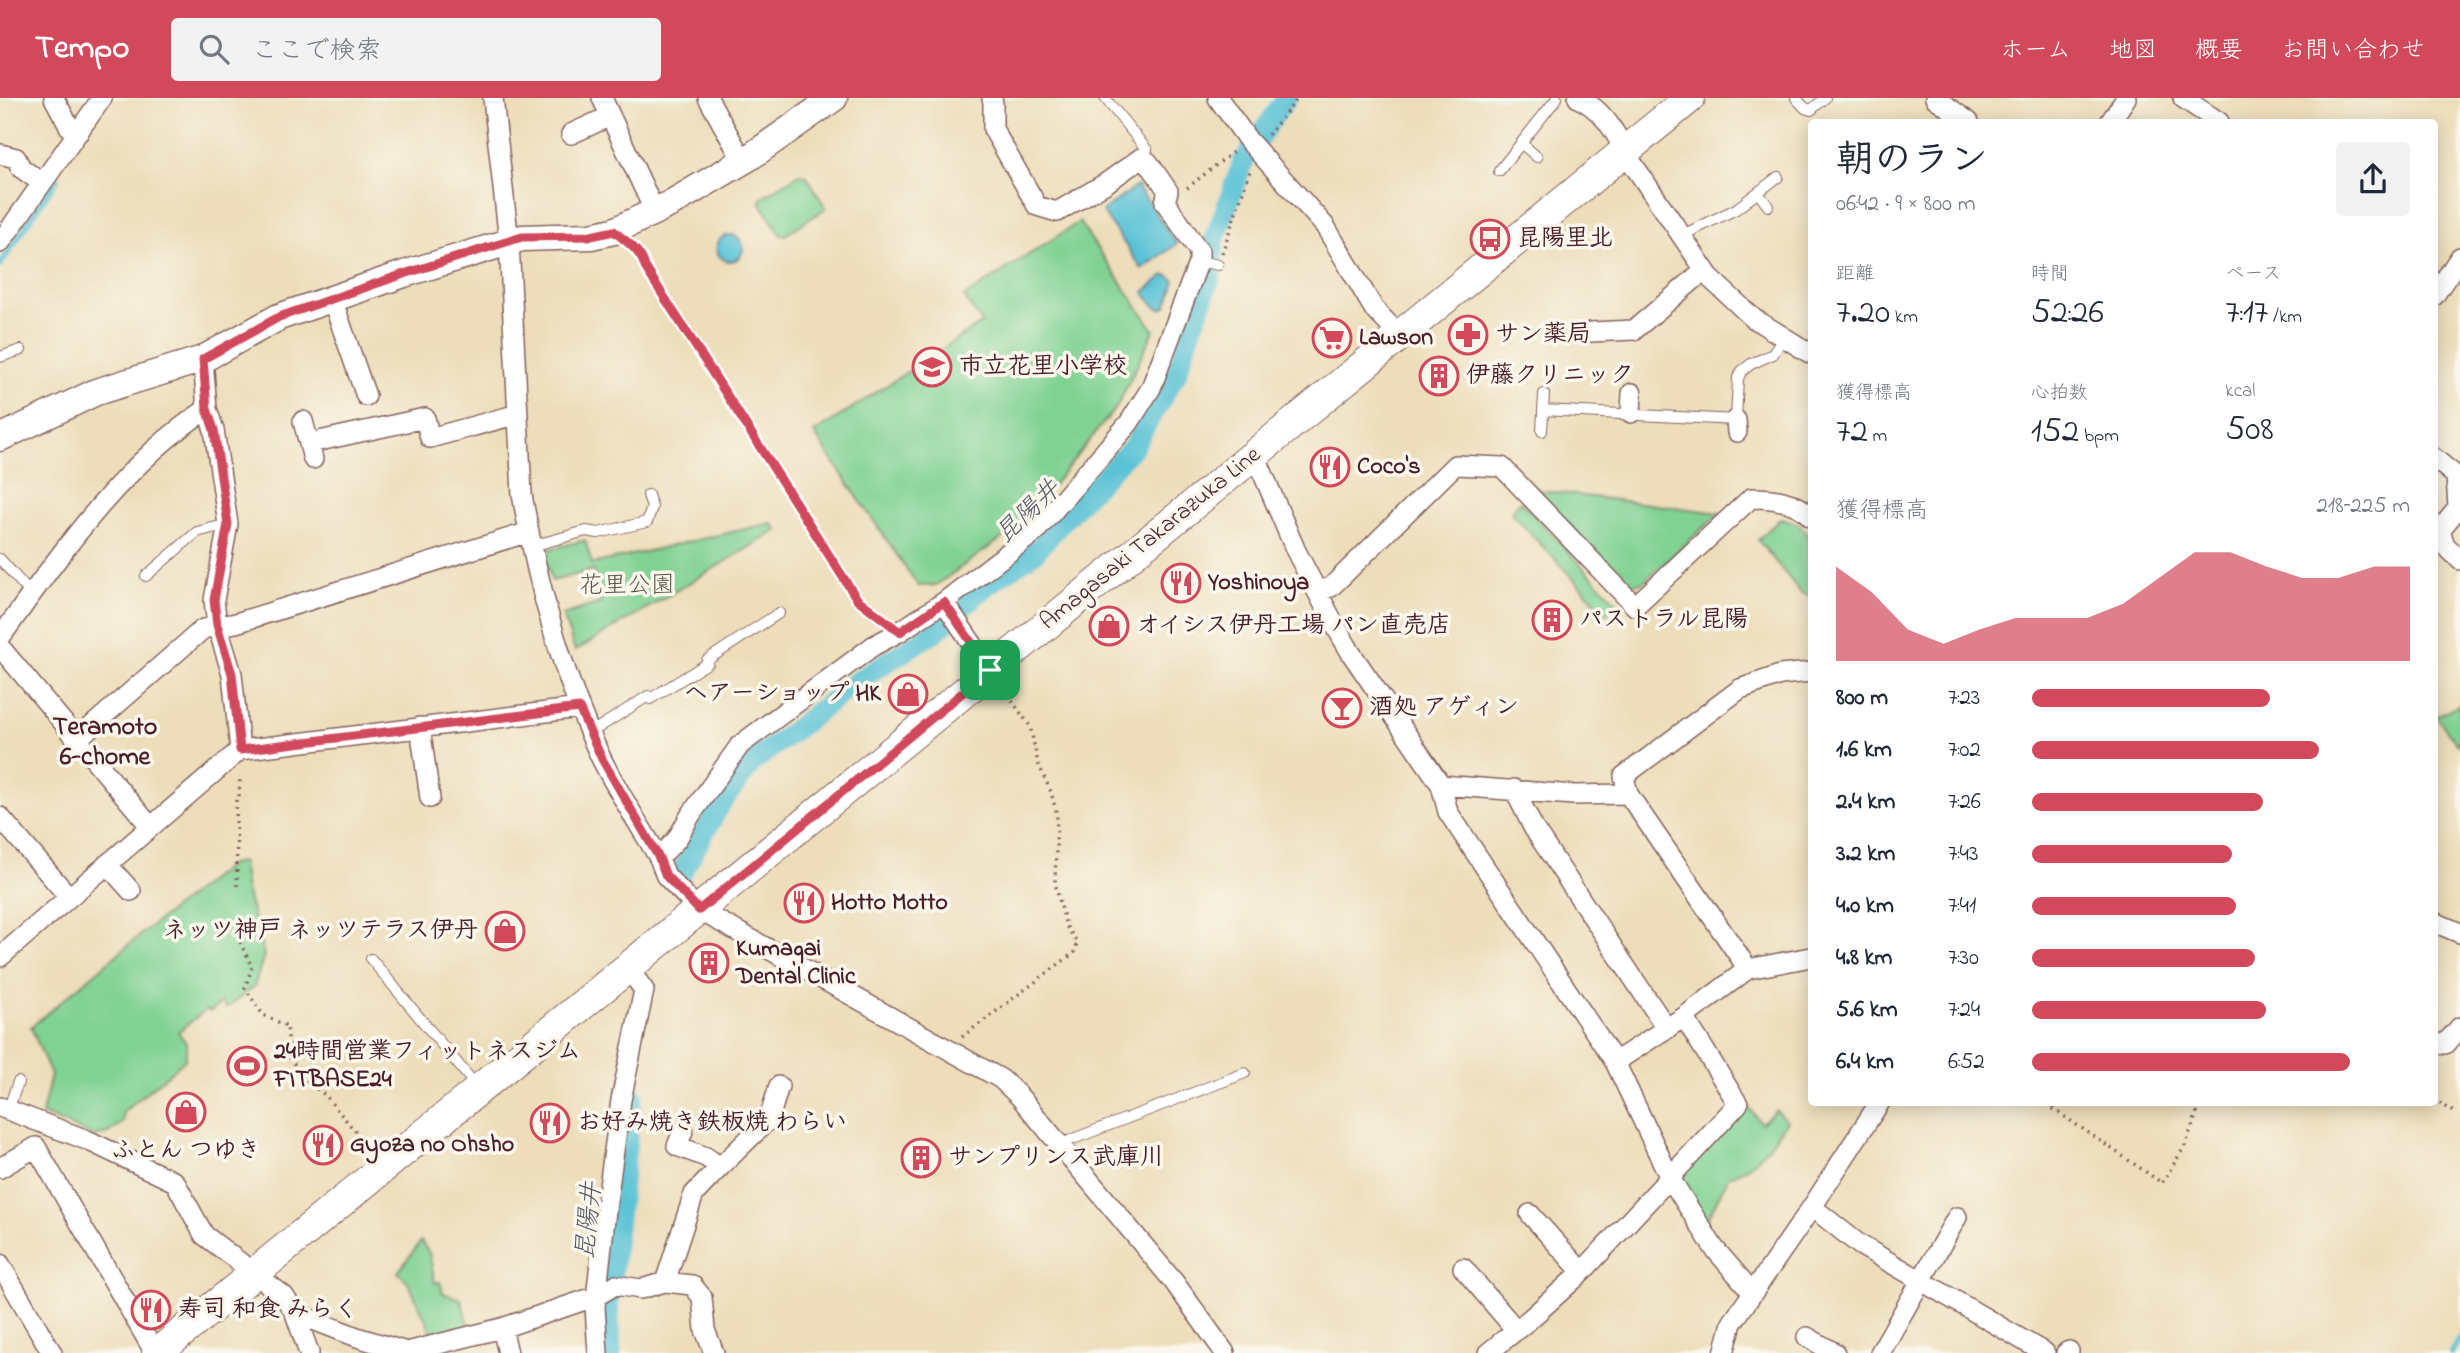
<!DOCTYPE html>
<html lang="ja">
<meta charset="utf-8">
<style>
body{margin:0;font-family:"Indie Flower","Klee One",sans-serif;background:#f2f2f3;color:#1f2937;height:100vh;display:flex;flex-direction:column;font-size:26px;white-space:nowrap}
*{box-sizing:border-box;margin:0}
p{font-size:23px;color:#747a83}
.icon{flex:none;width:38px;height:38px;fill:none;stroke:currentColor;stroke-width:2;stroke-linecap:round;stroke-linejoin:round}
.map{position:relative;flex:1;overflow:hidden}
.side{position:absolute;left:1808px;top:21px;width:630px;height:987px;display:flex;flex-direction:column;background:#fff;border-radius:7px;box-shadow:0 4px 18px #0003}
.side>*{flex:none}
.pin{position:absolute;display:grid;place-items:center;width:60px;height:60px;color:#fff;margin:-30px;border-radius:14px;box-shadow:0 4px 10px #0006}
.round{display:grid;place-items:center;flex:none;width:74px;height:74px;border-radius:7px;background:#f2f2f3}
.summary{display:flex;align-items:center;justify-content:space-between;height:119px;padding:0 28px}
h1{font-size:38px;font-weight:600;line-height:52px}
.metrics{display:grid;grid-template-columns:repeat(3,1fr);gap:10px;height:119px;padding:7px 28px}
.metrics div{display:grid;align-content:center}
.metrics b{font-size:35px;font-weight:600}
.metrics small{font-size:19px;font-weight:400}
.metrics p{font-size:19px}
.chart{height:196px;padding:14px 28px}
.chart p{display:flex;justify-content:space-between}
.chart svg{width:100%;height:126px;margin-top:7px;fill:#d1495b;opacity:.7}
ul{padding:0 28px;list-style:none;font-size:23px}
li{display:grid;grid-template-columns:112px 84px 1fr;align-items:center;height:52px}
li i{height:18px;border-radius:9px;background:#d1495b}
header{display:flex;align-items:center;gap:42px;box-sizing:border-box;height:98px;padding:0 35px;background:#d1495b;color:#fff}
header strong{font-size:33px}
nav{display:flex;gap:38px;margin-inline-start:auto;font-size:24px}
.search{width:490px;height:63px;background:#f2f2f3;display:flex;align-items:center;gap:18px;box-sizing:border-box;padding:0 24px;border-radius:7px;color:#747a83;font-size:26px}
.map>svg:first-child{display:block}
.green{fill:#80d293;stroke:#65785f;stroke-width:2}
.water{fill:#5ac2d6;stroke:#527080;stroke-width:2}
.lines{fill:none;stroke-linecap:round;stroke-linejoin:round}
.stream{stroke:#5ac2d6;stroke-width:6}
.canal{stroke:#5ac2d6;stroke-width:21}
.service-casing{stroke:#83625d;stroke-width:12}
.minor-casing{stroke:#83625d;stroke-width:22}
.secondary-casing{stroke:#83625d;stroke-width:29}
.primary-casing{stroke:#83625d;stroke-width:32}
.path{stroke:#83625d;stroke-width:3.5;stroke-dasharray:2 5;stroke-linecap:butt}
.service{stroke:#fff;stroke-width:10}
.minor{stroke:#fff;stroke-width:19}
.secondary{stroke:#fff;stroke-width:26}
.primary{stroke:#fff;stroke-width:30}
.route-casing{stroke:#fff;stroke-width:14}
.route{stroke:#d1495b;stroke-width:9}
.labels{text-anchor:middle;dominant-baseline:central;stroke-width:7;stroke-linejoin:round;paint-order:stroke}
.poi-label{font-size:24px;font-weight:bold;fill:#4a1f2b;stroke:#fbf7ec;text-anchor:start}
.street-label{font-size:24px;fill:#4a1f2b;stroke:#fbf7ec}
.park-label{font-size:24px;fill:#5a554a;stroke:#fbf7ec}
.water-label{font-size:26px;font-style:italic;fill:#505867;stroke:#fbf7ec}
.neighbourhood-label{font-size:26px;font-weight:bold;fill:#4a1f2b;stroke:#fbf7ec}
</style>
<header>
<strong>Tempo</strong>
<div class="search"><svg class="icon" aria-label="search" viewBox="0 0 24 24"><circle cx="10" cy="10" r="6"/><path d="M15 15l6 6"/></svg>ここで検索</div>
<nav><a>ホーム</a><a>地図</a><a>概要</a><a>お問い合わせ</a></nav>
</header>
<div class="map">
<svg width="2460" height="1255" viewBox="0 0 2460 1255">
<rect width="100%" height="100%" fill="#fbf7ec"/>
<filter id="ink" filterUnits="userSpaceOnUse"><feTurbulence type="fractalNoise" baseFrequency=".0143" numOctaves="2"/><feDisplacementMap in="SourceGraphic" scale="14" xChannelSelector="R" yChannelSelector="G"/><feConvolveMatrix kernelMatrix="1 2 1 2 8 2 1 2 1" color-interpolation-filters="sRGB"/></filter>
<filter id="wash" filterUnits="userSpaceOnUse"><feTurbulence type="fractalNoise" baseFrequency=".00686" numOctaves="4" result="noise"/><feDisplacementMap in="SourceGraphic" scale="28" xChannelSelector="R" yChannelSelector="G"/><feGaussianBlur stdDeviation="1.57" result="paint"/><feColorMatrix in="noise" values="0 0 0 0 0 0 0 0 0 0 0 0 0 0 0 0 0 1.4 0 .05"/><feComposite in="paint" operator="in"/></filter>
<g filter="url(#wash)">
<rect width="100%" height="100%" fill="#edddba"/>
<!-- green -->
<path class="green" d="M800,76l6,1 20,33 -41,27h-4l-21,-33 2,-5z
M1079,124l75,108 -36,75 -96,119 -86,61 -18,1 -104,-153 168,-110 -18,-26z
M1536,392l184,23 -77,69 -10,2 -7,-3z
M1520,403l98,103 -11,10 -96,-101z
M1781,420l18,6 12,15v57l-10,-3 -43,-53z
M771,425l7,7 -203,121 -12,-36 38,-12 -8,-33 -41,11 -9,-30 42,-11 7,24z
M2460,606v39l-2,2 -22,-29z
M242,764l4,28 18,65 -10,32 -28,21 -4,-6 -12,10 -3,-3 -29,23 9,12 -2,16 -62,52v10l-15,11 -15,3 -51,-22 9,-39 -20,-48 114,-96 86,-67z
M1748,1009l13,16 15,-13 11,11c-16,22 -31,47 -58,55l-23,46 -27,-41 1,-8z
M421,1143l8,12 6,30 5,-1 3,11 18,6 8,27 -35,11 -26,-55 -10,-10z"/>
<!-- water -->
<path class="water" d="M1137,88l40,58 -35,25 -40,-58z
M717 150a13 13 0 1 1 26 0a13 13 0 1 1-26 0Z
M1167,177l8,5c-8,25 -10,44 -31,12l19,-16z"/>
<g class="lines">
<!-- stream -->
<path class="stream" d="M0,167l57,-86
M2451,1255l9,-16"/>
<!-- canal -->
<path class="canal" d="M681,775l40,-70 32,-41 106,-82 77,-49 51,-46 48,-33 43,-48 55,-57 43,-73 34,-96 4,-37 29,-79 43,-64
M611,1255l-3,-48 24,-210"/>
</g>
</g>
<g filter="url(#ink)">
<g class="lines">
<defs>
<path id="service" d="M1105,0l42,52 -6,8
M1796,0l9,10 6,2 14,-12
M1521,45l16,14
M1499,73l58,-73
M1759,96l9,12
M1681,138l55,-27 42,-32
M1199,163l19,4
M0,259l21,-7
M1543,312l193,10 2,-42 4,-7 9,-7 22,-10 11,-17
M1542,333l2,-37
M532,448l54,-15 12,2 49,-11 5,-15 -4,-12
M0,461l31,35
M146,478l51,-44 31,-8
M590,635l58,-37 2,3 58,-36 -1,-3 72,-47
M371,861l106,128
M8,1012l10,-28
M1060,1047l13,-6 172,-66"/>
<path id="minor" d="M54,0l16,30 9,4
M493,0l16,144 13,252c15,89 40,180 78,262 17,35 39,68 59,102l7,18 33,34 302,169 18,17 155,186 51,71
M602,0l52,112
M708,0l35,63
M1218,0l30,42 77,86 49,83 25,26
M1578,0c22,10 37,32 46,53l87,128 42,39 58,36
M1935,0l34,24
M2183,0l36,24
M2110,24l16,-24
M571,36l39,-18
M0,56l16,4 5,10 21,15
M0,145l102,-145
M2434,198l26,-39
M332,201l34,97
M1591,234l43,-2 71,-60
M207,311l7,21 14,94 -14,76 3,25 15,49 8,76
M1631,315l1,-20
M1736,322l1,12
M303,323l10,38
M310,345l115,-25 5,20 88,-24
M1255,357l41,96 36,69 19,33 90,132 7,27 167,250 55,116 44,70 38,44
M2434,360l22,18 2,32 -18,22 5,15 15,15
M1317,493l14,-4 124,-122 47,2 133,139 116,-108c20,0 46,2 60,19
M944,504l46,68
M0,540c59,-82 121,-173 207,-229l-4,-50
M0,549l150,179
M420,629l10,71
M77,641l126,-110 33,-6 293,-91
M1441,687l133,10 54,-1 120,175 63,-12
M1514,691l20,40 133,200
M1628,696l-4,-18 116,-87 40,-14 31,-3
M0,719l69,80
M659,760l18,-19 13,-23 50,-71 133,-99 26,-14 45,-30 91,-70 94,-109 22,-35 48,-127v-10l-34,-49 3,-11 -20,-29 -7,-4 -35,25 -49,29 -20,-6 -44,-77v-26l-1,-5
M107,766l24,27
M2434,824l26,11
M0,859l240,-207 339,-42
M2434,945l11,1 15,-17
M1615,964l69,-45 64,-48
M0,1009l87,33 88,42 29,53 80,61 11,17 14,40
M683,1033l-6,15 29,11 14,10 49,-48 10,-33
M0,1070l36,-21 119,206
M1812,1109l48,38 185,108
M1530,1116l52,58
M0,1166l52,89
M1463,1170l53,62
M665,1184l29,-88 26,-27
M295,1215l62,24 50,15 95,-24 95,-32 18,-11 26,4 24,-7 27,3 10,12 3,33 9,23
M502,1230l6,25
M1807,1239l28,16
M598,1255l-3,-46 12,-106 14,-101 23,-110 -16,-22
M1488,1255l42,-34 52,-47 156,-168 -54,-87
M1724,1255l8,-30 80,-116 68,-105
M1880,1255l77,-136
M2066,1255l3,-2"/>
<path id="secondary" d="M0,340l96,-46 107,-33 76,-42 125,-43 118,-36 69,-2 23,-5 56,-27 80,-47 84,-59"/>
<path id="primary" d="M157,1255l1533,-1255"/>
</defs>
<!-- service casing -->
<use href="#service" class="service-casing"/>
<!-- minor casing -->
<use href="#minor" class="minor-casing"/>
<!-- secondary casing -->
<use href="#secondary" class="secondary-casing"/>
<!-- primary casing -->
<use href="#primary" class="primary-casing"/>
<!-- path -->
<path class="path" d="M1268,37l30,-37
M1187,90l46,-36
M634,149l223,352 27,21
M1222,155l28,-82
M237,788l-1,-86 3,-3 1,-21
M240,844l12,25 -7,21 18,27 24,11 3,32 17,24 18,13 45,54
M962,939l113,-85 2,-10 -11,-16 -11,-43 2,-69 -6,-22 -13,-29 -8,-37 -25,-35
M2434,1001l20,13
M2052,1004v6l110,75 23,-37 13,-36 5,-8"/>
<!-- service -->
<use href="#service" class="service"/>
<!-- minor -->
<use href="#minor" class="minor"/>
<!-- secondary -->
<use href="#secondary" class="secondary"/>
<!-- primary -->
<use href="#primary" class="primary"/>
</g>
</g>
<g class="lines" filter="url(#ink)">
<defs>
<path id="route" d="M614,133c12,11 27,19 31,36l212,332 43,33 44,-30 46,68 -291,240 -33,-34 -7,-18 -57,-99 -23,-51 -339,42 -8,-76 -15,-49 -3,-25 14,-76 -14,-94 -7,-21 -4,-50 76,-42 125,-43 118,-37 69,-1z"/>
</defs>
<!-- route casing -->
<use href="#route" class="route-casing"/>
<!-- route -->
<use href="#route" class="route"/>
</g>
<!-- icons -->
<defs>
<symbol id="bus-ring" viewBox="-11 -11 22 22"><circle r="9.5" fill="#fbf7ec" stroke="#d1495b" stroke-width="1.5"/><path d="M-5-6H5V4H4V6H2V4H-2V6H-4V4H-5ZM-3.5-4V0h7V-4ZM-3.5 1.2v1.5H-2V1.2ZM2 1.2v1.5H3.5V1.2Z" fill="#d1495b"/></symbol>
<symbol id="pharmacy-ring" viewBox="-11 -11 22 22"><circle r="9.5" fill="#fbf7ec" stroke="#d1495b" stroke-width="1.5"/><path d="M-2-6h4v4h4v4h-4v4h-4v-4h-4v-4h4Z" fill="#d1495b"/></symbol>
<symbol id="supermarket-ring" viewBox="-11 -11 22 22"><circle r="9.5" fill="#fbf7ec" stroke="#d1495b" stroke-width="1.5"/><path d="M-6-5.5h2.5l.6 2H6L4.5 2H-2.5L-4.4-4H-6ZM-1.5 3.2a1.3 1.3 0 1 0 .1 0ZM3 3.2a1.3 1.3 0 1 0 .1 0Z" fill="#d1495b"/></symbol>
<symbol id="school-ring" viewBox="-11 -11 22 22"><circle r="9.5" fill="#fbf7ec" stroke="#d1495b" stroke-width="1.5"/><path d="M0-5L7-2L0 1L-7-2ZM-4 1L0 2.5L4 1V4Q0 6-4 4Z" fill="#d1495b"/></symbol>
<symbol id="building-ring" viewBox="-11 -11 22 22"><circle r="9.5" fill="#fbf7ec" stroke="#d1495b" stroke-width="1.5"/><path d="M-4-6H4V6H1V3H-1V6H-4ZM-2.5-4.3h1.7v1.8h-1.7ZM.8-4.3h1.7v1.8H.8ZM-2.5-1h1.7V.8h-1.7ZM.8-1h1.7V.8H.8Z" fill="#d1495b"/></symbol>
<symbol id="restaurant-ring" viewBox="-11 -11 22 22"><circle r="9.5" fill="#fbf7ec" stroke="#d1495b" stroke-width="1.5"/><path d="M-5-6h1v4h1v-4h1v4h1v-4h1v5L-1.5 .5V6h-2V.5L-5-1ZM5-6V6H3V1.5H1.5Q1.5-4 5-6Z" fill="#d1495b"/></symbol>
<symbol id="shop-ring" viewBox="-11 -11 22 22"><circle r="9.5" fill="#fbf7ec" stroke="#d1495b" stroke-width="1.5"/><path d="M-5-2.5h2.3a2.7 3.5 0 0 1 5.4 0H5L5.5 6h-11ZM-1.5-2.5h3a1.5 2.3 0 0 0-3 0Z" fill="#d1495b"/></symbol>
<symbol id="bar-ring" viewBox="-11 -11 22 22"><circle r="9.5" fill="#fbf7ec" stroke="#d1495b" stroke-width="1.5"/><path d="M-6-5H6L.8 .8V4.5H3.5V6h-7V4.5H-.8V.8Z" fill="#d1495b"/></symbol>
<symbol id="stadium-ring" viewBox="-11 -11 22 22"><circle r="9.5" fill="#fbf7ec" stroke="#d1495b" stroke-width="1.5"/><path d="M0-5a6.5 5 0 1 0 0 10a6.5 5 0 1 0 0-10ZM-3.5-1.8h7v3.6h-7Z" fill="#d1495b"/></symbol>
</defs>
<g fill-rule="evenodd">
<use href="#bus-ring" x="1468" y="119" width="44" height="44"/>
<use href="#pharmacy-ring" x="1446" y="215" width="44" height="44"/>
<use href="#supermarket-ring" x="1310" y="218" width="44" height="44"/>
<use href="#school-ring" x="910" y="247" width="44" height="44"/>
<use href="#building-ring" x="1417" y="256" width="44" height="44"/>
<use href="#restaurant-ring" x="1308" y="347" width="44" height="44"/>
<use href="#restaurant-ring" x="1159" y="463" width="44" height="44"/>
<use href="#building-ring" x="1530" y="500" width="44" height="44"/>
<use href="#shop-ring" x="1087" y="506" width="44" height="44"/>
<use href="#shop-ring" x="886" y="574" width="44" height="44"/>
<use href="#bar-ring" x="1320" y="588" width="44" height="44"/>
<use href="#restaurant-ring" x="782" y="783" width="44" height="44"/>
<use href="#shop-ring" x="483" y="811" width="44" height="44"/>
<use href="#building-ring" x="687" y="843" width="44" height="44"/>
<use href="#stadium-ring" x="225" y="946" width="44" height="44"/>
<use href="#shop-ring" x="164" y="992" width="44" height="44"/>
<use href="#restaurant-ring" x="528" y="1003" width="44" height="44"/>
<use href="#restaurant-ring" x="301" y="1025" width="44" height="44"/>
<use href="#building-ring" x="899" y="1038" width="44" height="44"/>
<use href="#restaurant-ring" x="129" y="1190" width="44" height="44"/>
</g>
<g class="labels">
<!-- poi labels -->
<g class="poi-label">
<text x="1517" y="141">昆陽里北</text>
<text x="1495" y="237">サン薬局</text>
<text x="1359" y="240">Lawson</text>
<text x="959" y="269">市立花里小学校</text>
<text x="1466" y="278">伊藤クリニック</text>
<text x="1357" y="369">Coco's</text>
<text x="1208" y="485">Yoshinoya</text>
<text x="1579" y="522">パストラル昆陽</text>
<text x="1136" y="528">オイシス伊丹工場 パン直売店</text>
<text x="881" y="596" text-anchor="end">ヘアーショップ HK</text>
<text x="1369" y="610">酒処 アゲィン</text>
<text x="831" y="805">Hotto Motto</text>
<text x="478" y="833" text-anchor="end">ネッツ神戸 ネッツテラス伊丹</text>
<text x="736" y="851">Kumagai<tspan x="736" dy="28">Dental Clinic</tspan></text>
<text x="274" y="954">24時間営業フィットネスジム<tspan x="274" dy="28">FITBASE24</tspan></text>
<text x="577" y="1025">お好み焼き鉄板焼 わらい</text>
<text x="350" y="1047">Gyoza no Ohsho</text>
<text x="186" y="1053" text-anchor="middle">ふとん つゆき</text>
<text x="948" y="1060">サンプリンス武庫川</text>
<text x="178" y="1212">寿司 和食 みらく</text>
</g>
<!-- street labels -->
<g class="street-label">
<text transform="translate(1151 441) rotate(-39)">Amagasaki Takarazuka Line</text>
</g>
<!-- park labels -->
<g class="park-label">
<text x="627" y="488">花里公園</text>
</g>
<!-- water labels -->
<g class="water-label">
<text transform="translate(1029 415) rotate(-43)">昆陽井</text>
<text transform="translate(590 1123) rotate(-84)">昆陽井</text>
</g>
<!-- neighbourhood labels -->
<g class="neighbourhood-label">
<text x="105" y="630">Teramoto<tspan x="105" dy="30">6-chome</tspan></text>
</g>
</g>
</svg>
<div class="pin" style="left:990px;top:572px;background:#1e9e55"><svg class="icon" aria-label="arrive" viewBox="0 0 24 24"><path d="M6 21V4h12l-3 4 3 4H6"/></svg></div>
<section class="side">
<div class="summary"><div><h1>朝のラン</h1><p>06:42 · 9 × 800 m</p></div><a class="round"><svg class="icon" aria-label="share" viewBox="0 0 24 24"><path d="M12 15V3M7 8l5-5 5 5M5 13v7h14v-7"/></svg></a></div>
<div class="metrics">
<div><p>距離</p><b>7.20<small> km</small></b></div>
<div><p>時間</p><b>52:26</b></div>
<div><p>ペース</p><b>7:17<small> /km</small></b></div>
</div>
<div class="metrics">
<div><p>獲得標高</p><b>72<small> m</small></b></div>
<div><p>心拍数</p><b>152<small> bpm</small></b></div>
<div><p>kcal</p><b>508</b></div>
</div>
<div class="chart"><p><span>獲得標高</span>218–225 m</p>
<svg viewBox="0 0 160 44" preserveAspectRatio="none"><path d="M0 44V11L10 20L20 33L30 38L40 33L50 29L60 29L70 29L80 24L90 15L100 6L110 6L120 11L130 15L140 15L150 11L160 11V44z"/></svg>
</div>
<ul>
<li><b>800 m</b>7:23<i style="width:63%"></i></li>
<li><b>1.6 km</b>7:02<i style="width:76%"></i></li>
<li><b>2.4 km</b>7:26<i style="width:61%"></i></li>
<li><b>3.2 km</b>7:43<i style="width:53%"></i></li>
<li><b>4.0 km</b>7:41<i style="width:54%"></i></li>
<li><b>4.8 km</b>7:30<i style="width:59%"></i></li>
<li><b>5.6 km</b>7:24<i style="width:62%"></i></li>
<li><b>6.4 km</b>6:52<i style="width:84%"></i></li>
</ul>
</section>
</div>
